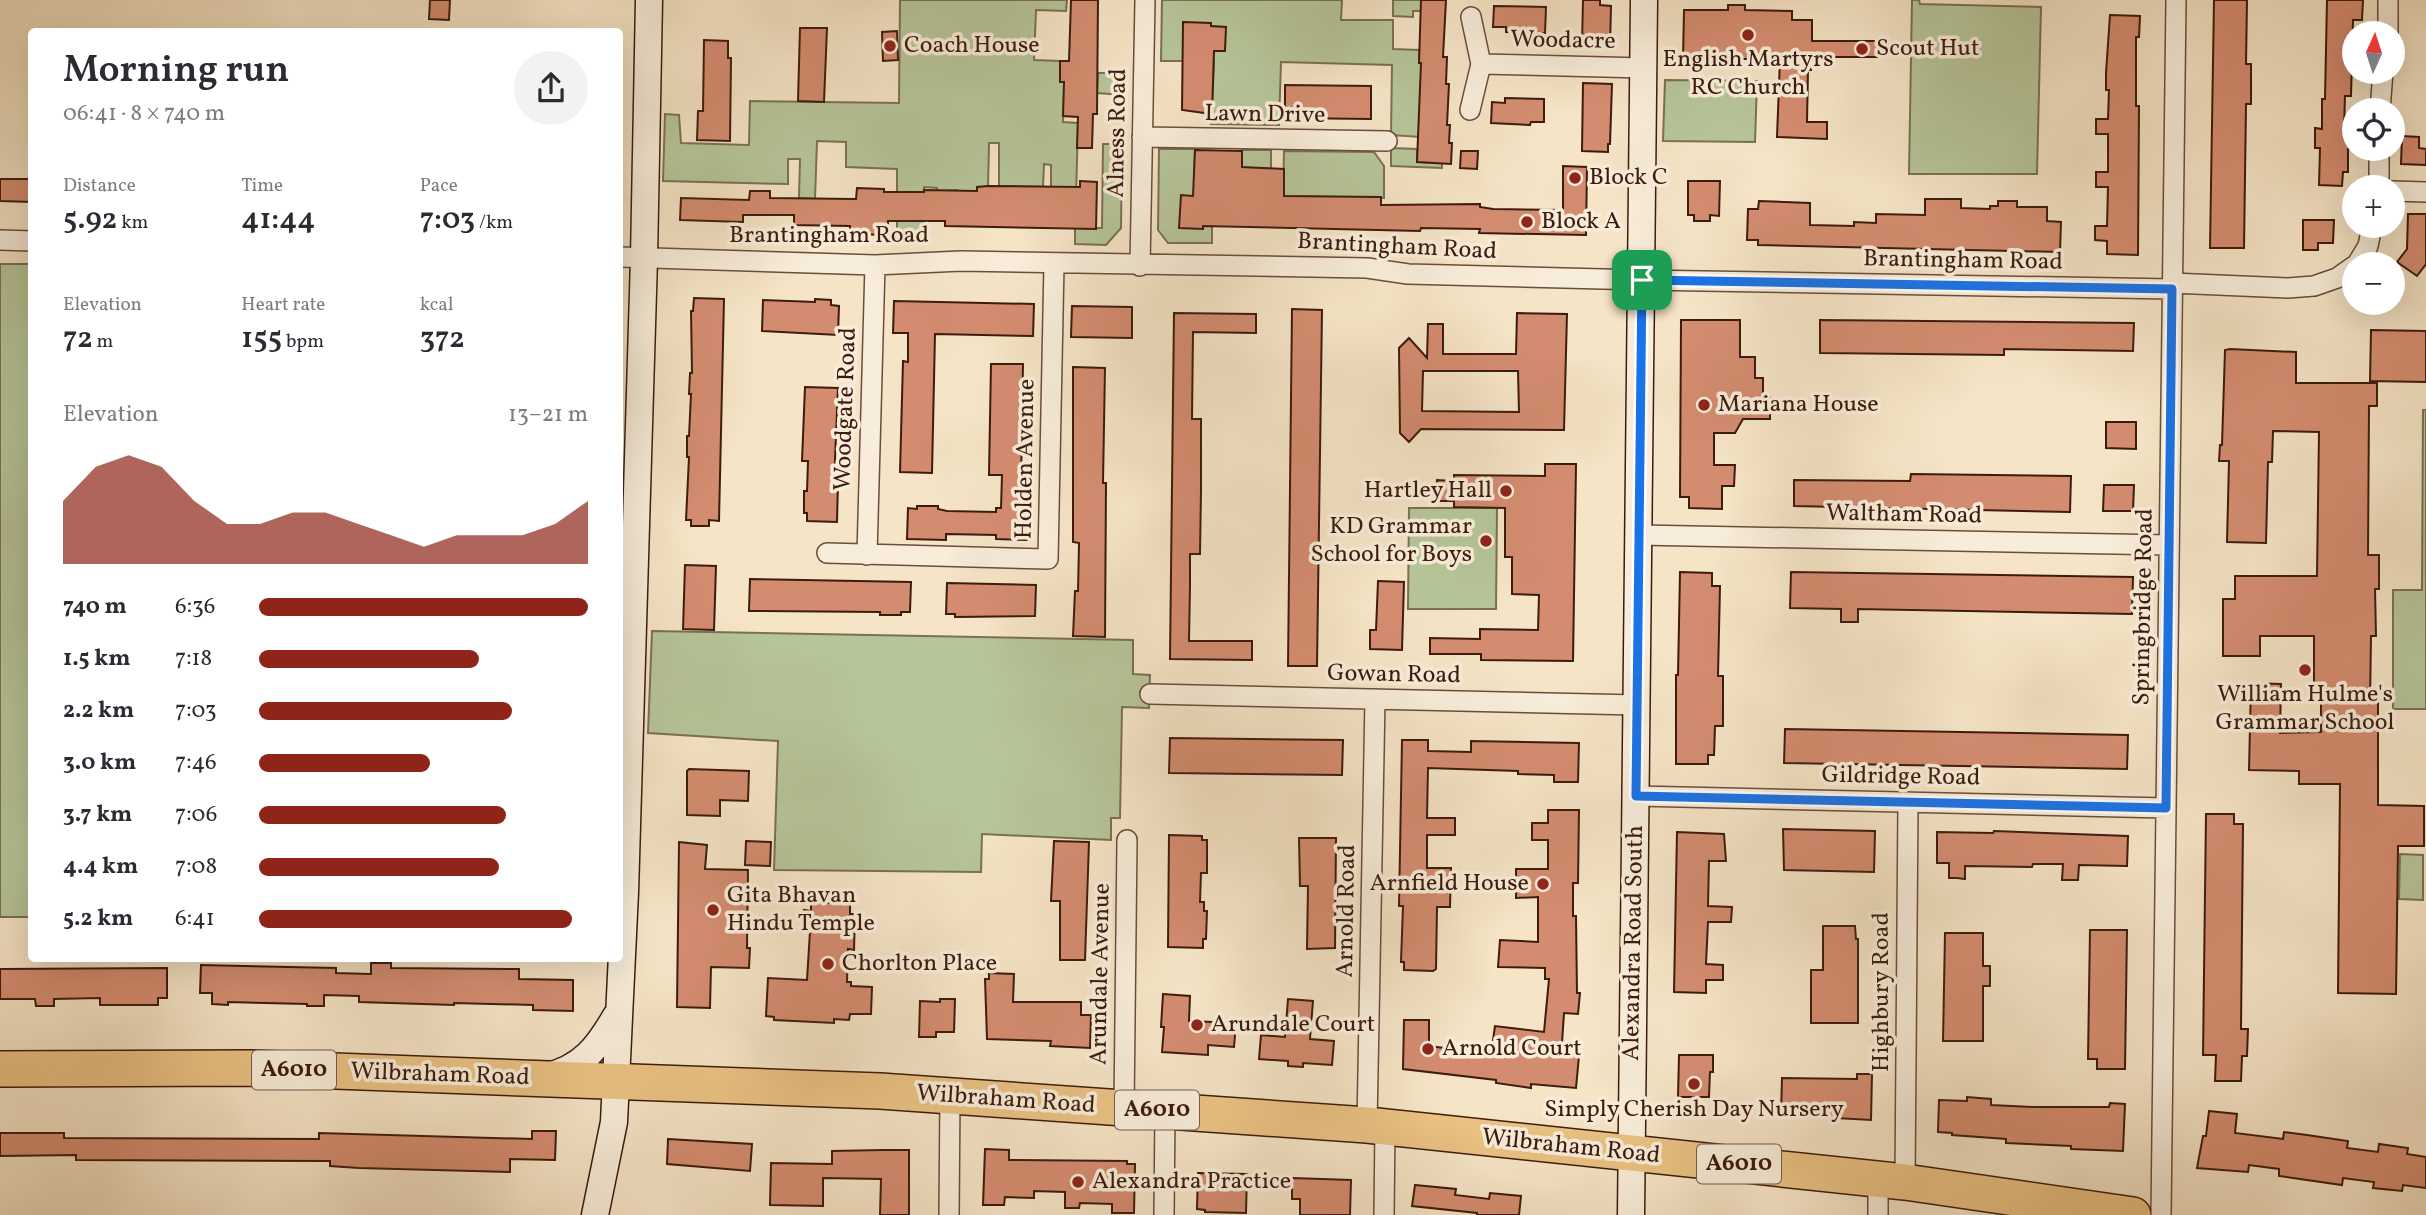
<!DOCTYPE html>
<meta charset="utf-8">
<style>
body{margin:0;font-family:Vollkorn,serif;background:#f2f2f3;color:#2b2b33;height:100vh;display:flex;flex-direction:column;font-size:26px;white-space:nowrap}
*{box-sizing:border-box;margin:0}
p{font-size:23px;color:#7c7c81}
.icon{flex:none;width:38px;height:38px;fill:none;stroke:currentColor;stroke-width:2;stroke-linecap:round;stroke-linejoin:round}
.map{position:relative;flex:1;overflow:hidden}
.sheet{position:absolute;left:28px;top:28px;width:595px;height:934px;display:flex;flex-direction:column;background:#fff;border-radius:7px;box-shadow:0 7px 28px #0002}
.sheet>*{flex:none}
.needle{width:46px;rotate:3deg}
.controls{position:absolute;left:2342px;top:21px;display:grid;gap:14px}
.controls a{display:grid;place-items:center;width:63px;height:63px;border-radius:50%;background:#fff;box-shadow:0 7px 28px #0002;font-size:35px}
.pin{position:absolute;display:grid;place-items:center;width:60px;height:60px;color:#fff;margin:-30px;border-radius:14px;box-shadow:0 4px 10px #0006}
.round{display:grid;place-items:center;flex:none;width:74px;height:74px;border-radius:37px;background:#f2f2f3}
.head{display:flex;align-items:center;justify-content:space-between;height:119px;padding:0 35px}
h1{font-size:38px;font-weight:600;line-height:52px}
.metrics{display:grid;grid-template-columns:repeat(3,1fr);gap:10px;height:119px;padding:7px 35px}
.metrics div{display:grid;align-content:center}
.metrics b{font-size:30px;font-weight:600}
.metrics small{font-size:19px;font-weight:400}
.metrics p{font-size:19px}
.chart{height:196px;padding:14px 35px}
.chart p{display:flex;justify-content:space-between}
.chart svg{width:100%;height:126px;margin-top:7px;fill:#8f2418;opacity:.7}
ul{padding:0 35px;list-style:none;font-size:23px}
li{display:grid;grid-template-columns:112px 84px 1fr;align-items:center;height:52px}
li i{height:18px;border-radius:9px;background:#8f2418}
.map>svg:first-child{display:block}
.green{fill:#b6c599;stroke:#7a7053;stroke-width:2}
.building{fill:#d48c70;stroke:#3d1b0d;stroke-width:2;fill-rule:evenodd}
.lines{fill:none;stroke-linecap:round;stroke-linejoin:round}
.street-casing{stroke:#6b4d3b;stroke-width:22}
.secondary-casing{stroke:#3d1b0d;stroke-width:29}
.highway-casing{stroke:#3d1b0d;stroke-width:38}
.street{stroke:#f8edda;stroke-width:19}
.secondary{stroke:#f8edda;stroke-width:26}
.highway{stroke:#eac283;stroke-width:35}
.route-casing{stroke:#fff;stroke-width:14}
.route{stroke:#1a73e8;stroke-width:9}
.poi-dot{fill:#8f2418;stroke:#f8edda;stroke-width:2.5}
.labels{text-anchor:middle;dominant-baseline:central;stroke-width:7;stroke-linejoin:round;paint-order:stroke}
.shield{fill:#f8edda;stroke:#755a4a;stroke-width:2}
.shield-label{font-size:23px;font-weight:bold;fill:#3d1b0d}
.street-label{font-size:24px;fill:#3d1b0d;stroke:#f8edda}
.poi-label{font-size:24px;fill:#3d1b0d;stroke:#f8edda;text-anchor:start}
</style>
<div class="map">
<svg width="2426" height="1215" viewBox="0 0 2426 1215">
<rect width="100%" height="100%" fill="#f5e4c6"/>
<filter id="stains"><feTurbulence type="fractalNoise" baseFrequency=".00286" numOctaves="4"/><feColorMatrix values="0 0 0 0 .2 0 0 0 0 .09 0 0 0 0 .02 0 0 0 .5 -.17"/></filter>
<radialGradient id="worn" r=".72"><stop offset=".6" stop-color="#630" stop-opacity="0"/><stop offset="1" stop-color="#630" stop-opacity=".3"/></radialGradient>
<!-- green -->
<path class="green" d="M900,0h167l-1,11 -30,-1 -2,50 26,1v21h10l-6,11 -1,29 15,1 -2,75 -25,-11v-22l-7,-1 -1,23 -44,-1v-43h-10l-1,45 -11,-1v9l-20,-1v-5l-20,1v-3l-13,-1 -1,55h-26v-73l-51,-2v-25l-29,-1 -2,58 -16,-1 1,-39h-12v25l-125,-3 2,-67 14,1 2,28 68,2 1,-44 149,2z
M1162,0h180l-1,20h52v29l26,1v12l13,1 -11,74 -30,-2 1,-70 -111,-3 -2,63 -68,-1 3,-63h-53z
M1393,0h28v11h-8v6l-20,-1z
M1912,0h7l1,4 121,3 -4,167h-128z
M1098,73h24v22l-25,-2z
M1665,80l92,1 -2,61 -92,-1z
M1103,144h19l-1,84 -15,17 -31,-1v-16h27z
M1391,148l26,1v13l25,1v5l-51,-2z
M1159,149h36l-1,23 47,-2 1,-20h29v18h-9l-50,26v49h-44l-10,-13z
M1284,151l90,1 10,14v32l-101,-2z
M0,264h32l-1,653h-31z
M2423,410h3v299h-33v-119h29z
M1409,508h88l-1,101h-88z
M652,631l481,9v34l17,1 -1,33 -27,-1 -2,111h-9v22l-129,-6 -1,38 -207,-2 4,-129 -130,-8z
M2400,854l23,1v45l-24,-1z"/>
<!-- building -->
<path class="building" d="M430,0h20l-1,20 -20,-1z
M1071,0h27l-1,114h-4l-1,34h-15l1,-31 -15,-1 1,-34h-4v-21h9z
M1421,0h25l-3,57h4l-1,27h3l-2,41h3l-1,18h3l-1,21 -34,-2 4,-99h-2z
M1583,0h17v5l11,1 -1,40 -28,-1z
M2214,0h33l-1,64h5v40h-5l-2,144h-34z
M2327,0h36l-1,20h-9l-2,76h-6l-1,33h7v20h-3v23h-5l-1,14 -23,-1 1,-37h-5v-20l7,1v-30h3z
M1728,5h17v5l47,1v9h20v21h72l1,16h-73l-1,13h-3l-1,52h20v17l-50,-2 3,-78h-97l1,-49h44z
M1494,6l52,1 -1,26 -39,-1v-5h-13z
M2110,15l30,1 -1,21h-3v69h3l-1,149 -31,-1v-13l-12,-1v-14h12l1,-39h-12v-15h12v-38h-12v-15h12l1,-29h-3v-17z
M1183,22l28,1v3l15,1 -1,24h-11l-2,63 -30,-4z
M800,28h27l-3,74 -26,-1z
M897,31l1,29 -15,1 -1,-29z
M704,40l24,1v17h3l-1,83 -33,-1 1,-29h5z
M1583,83l29,1 -2,60h-2v8l-26,-1z
M1285,85l86,1v33l-86,-1z
M1505,98l39,1v23h-13l-1,3 -39,-2 1,-21 13,1z
M2402,136l17,1v11l7,1v16l-25,-1z
M1195,150l47,1v16l42,2v27l97,1v8l99,-1v3l13,2 70,1v-44l24,1 -1,68 -107,-2 1,-4 -59,-1 -1,3 -217,-5v3l-24,-1 2,-33 12,1z
M1461,151h17l-1,18 -17,-1z
M0,179h32v23l-32,-1z
M1080,181l17,1 -1,47 -151,-3v-5h-57v14l-38,-1v-8l-56,-1v-10h-51v7l-63,-2 1,-22 68,2 1,-9h20v7l86,1 1,-11 27,1v3h40v-2l53,1v-4l11,-1 92,1z
M1688,181h32l-1,35 -9,-1v6h-16v-6h-6z
M1925,199h36v9l29,1v-3h8v-5h19v6h30v14l14,1 -1,30 -302,-7v-5h-11l1,-31h10l1,-8 51,2v22l44,1v-4l22,1v-9l49,1z
M2408,214h18v50l-9,12 -20,-14 10,-13z
M2303,220h31l-1,23h-15v7h-15z
M694,298l30,1 -5,222 -10,-1v6h-18v-6h-5l3,-63h-2v-21h2l2,-42h-2l1,-21h2l-1,-62h2z
M815,299l16,1v5l8,1 -1,29 -76,-4 1,-31 52,2z
M894,301l140,3 -1,32 -98,-2 -3,139 -32,-1 3,-111 5,1v-29h-15z
M1072,306l60,1v31l-61,-1z
M1292,309l30,1 -5,356h-29z
M1174,313l82,1v19l-63,-1 -1,87h9v71l-1,64h-10v32l-1,55h63v19l-82,-1z
M1517,313l50,1 -3,116 -143,-1 -12,13 -9,-9 -1,-85 10,-10 18,20 1,-34h15v30h73zM1423,371h95l1,41 -97,-1z
M1681,320h59v37h15v21h8v20l7,-1v22h-27l-8,14h-21v32h21l-1,21h-12v23l-33,-1v-11h-9z
M1820,320l314,3 -1,28 -129,-2v6l-184,-2z
M2371,330l55,1v51l-56,-1z
M2230,349l66,3v31h81v23h-8l-1,149h11v34h-4l1,47h-5l-1,66h8v103l46,1v40h-26l-2,148 -58,-1 2,-209h-41v-13l-50,-1 2,-87 30,1 -1,49 41,-1v-34h-7v-62h-54v20h-37v-57h12v-23h82l2,-144 -46,-1 -1,31h-4l-2,81 -39,-1 2,-81h-10l1,-16h2l3,-95z
M991,364h32l-2,117h3l-1,28h5l-1,31 -31,-1v-4l-50,-1v6l-39,-1 1,-31 9,1v-3h21v3l9,2 49,1v-4h5l1,-33h-13z
M1073,367l32,1 -2,115h3l-1,154 -32,-1 2,-45h3l1,-48 -6,-1z
M805,387l33,1 -4,95h4l-1,39 -30,-1v-8h-3v-22h3l1,-30h-6z
M2106,422h30v27l-30,-1z
M1545,464h31l-3,197 -92,-1v-6h-51v-16l50,1v-10l58,1 1,-35 -27,-1v-37h-7v-49l-51,-1v-6h-18l1,-21 17,1v-6l91,1z
M1911,474l160,2 -1,36 -276,-6v-26l116,1z
M2104,485h30l-1,26h-30z
M685,565l31,1 -2,64 -31,-1z
M1680,572l32,1v13h8l-2,90h5v50h-8l-1,29h-6v9h-32v-89h2z
M1791,572l342,5 -1,37 -274,-5v13h-17v-13l-51,-1z
M750,579l161,3 -1,30h-9v3h-21v-3l-131,-1z
M1378,581l26,1 -2,68 -32,-1v-19h6z
M947,583l89,2 -1,31 -80,1v-3h-9z
M1785,729l343,6 -1,34 -343,-6z
M1170,738l173,2 -1,35 -173,-2z
M1402,740h26v11l43,1v-11l108,2 -1,39h-24v-7l-36,-1v-3l-90,-3 -1,50h28v17h-28v33h24l-1,39h-13l-1,62 -3,2 -29,-1v-8h-3l2,-56h-4z
M689,769l60,2 -1,30 -28,-1v16l-33,-1v-44z
M1548,810h31l-1,73h-5v33h3l1,77h3l-2,21 -14,-1 -2,30 18,2 -4,43 -45,-4v4l-35,-5v-3l-93,-11 1,-49h25v26l62,8 4,-28 49,6 5,-53h-4v-11l-47,-1 2,-27 38,2v-45l-22,1v-29h32v-29h-16v-17h16z
M2206,814h28v10h9l-2,205h7l-1,27h-5l-1,25h-26l1,-26h-13z
M1783,829l92,2 -1,41 -90,-2z
M1994,831l134,5 -1,30 -48,-1 -1,15h-16l1,-16h-30l-1,3 -67,-1v13l-8,-1h-8v-15h-12v-31l56,1z
M1677,832l47,2 2,27h-17l-1,45 24,1 -1,15h-23l-2,42 17,1v15h-17v13l-32,-1z
M1169,835l33,1v4h5v33h-6l-1,29h4v9h3l-1,28h-3v9l-35,-1z
M1299,838h37l-1,110 -28,1 1,-63h-8z
M746,841l25,1 -1,24 -25,-1z
M1054,841l35,1 -4,118h-25v-59h-9z
M679,842l28,3 -2,24 43,1 -1,78h3l-1,20 -38,-1 -1,41 -33,-1z
M811,902l39,2v10h5l-1,36 -6,-1 -1,33h4v4l21,1 -1,27h-21l-1,6 -15,-1v4l-60,-3v-3l-8,-1 2,-38 39,2 3,-49h-7l1,-21 7,1z
M1823,926h32l1,13h2v84h-47v-53h12z
M2090,930h37l-2,139h-28v-10h-9z
M1945,933h38v33h7v20h-7v55h-40z
M371,963h20v5l128,1v10l54,1v31l-40,-1v-5l-79,-2v2l-95,-3v-6l-35,-1v11h-17v-2l-79,-2v3l-16,-1v-11h-12l1,-28 135,3v5l35,1z
M167,968v30h-9v7h-58v-7l-46,1v7h-18l-1,-7h-35v-30z
M989,973l25,1 -1,28h68v13h10l-1,33 -40,-2 1,-5 -64,-2 -2,-60h4z
M1163,994l27,2 -1,25 47,2 -2,24 -26,-2v10l-46,-3 2,-25h-3z
M940,999h15l-1,33h-18v5h-17l1,-36 20,1z
M1288,999l25,2 -3,38 24,2 -2,24 -29,-2v4l-15,-1v-5l-29,-2 2,-24 24,2z
M1679,1055h34v17h-3l-1,25h-31z
M1857,1074h15l-1,46 -90,-5 1,-37 75,1z
M1967,1097l24,2v6l41,2h77l1,-4 15,1 -2,47 -52,-2v-3l-65,-3v-4l-54,-4v-2l-14,-1 1,-32 28,1z
M2209,1111l28,3 -2,19 48,6 1,-7 23,3 41,6 -1,7 31,4 1,-8 29,4 -1,6 19,3v31l-23,-3 -1,6 -29,-3 1,-6 -31,-4 -1,7 -63,-9v-7l-30,-4 -1,7 -51,-4 6,-32h3z
M532,1131h24l-1,29 -45,-1v13l-151,-4 -29,-2v-5l-254,-1v-5l-76,1v-23h64v5l255,1v-6l213,6z
M668,1139l84,5 -2,27 -83,-7z
M985,1149l24,1v10l118,1v3h8l-1,49h-22v-9l-32,-1 -1,5h-14v-16l-31,-1v7l-29,-1 -1,8h-21z
M883,1150h26v65h-29l1,-36 -58,-1v28l-53,-1 1,-42 61,1v-13z
M1198,1173l49,1 -1,39 -41,-1v-2l-8,-1z
M1292,1178l59,2 -1,35h-50v-16h-8z
M1415,1185l41,4 -1,6 34,4 1,-6 31,3 -2,19h-42v-2l-65,-7z"/>
<g class="lines">
<defs>
<path id="street" d="M2388,33v-33
M1481,64l163,4
M1470,110l11,-46 -10,-47
M2380,110l3,-38
M1142,137l245,4
M2379,187v-38
M2392,191l34,1
M0,240l32,1
M620,257l255,8 86,-4 406,7 41,6 234,6 530,9
M2357,264l11,-18 4,-20
M1140,266l5,-266
M2172,283l116,5 26,-2 23,-8 17,-12
M1639,535l530,10
M827,553l221,6 6,-295
M867,555l8,-290
M1150,694l487,11
M1636,796l530,12
M1124,1108l3,-268
M1367,1125l8,-426
M1905,1182l3,-380
M949,1215l1,-120
M1164,1215l1,-104
M1384,1215l1,-88
M1878,1215v-36
M2161,1215l15,-1215"/>
<path id="secondary" d="M545,1077c38,-9 53,-30 71,-61
M595,1215l19,-93 11,-230 19,-634 5,-258
M1631,1215l13,-1215"/>
<path id="highway" d="M0,1069l251,-1 629,23 487,34 538,57 228,33"/>
</defs>
<!-- street casing -->
<use href="#street" class="street-casing"/>
<!-- secondary casing -->
<use href="#secondary" class="secondary-casing"/>
<!-- highway casing -->
<use href="#highway" class="highway-casing"/>
<!-- street -->
<use href="#street" class="street"/>
<!-- secondary -->
<use href="#secondary" class="secondary"/>
<!-- highway -->
<use href="#highway" class="highway"/>
</g>
<g class="lines">
<defs>
<path id="route" d="M1642,280l530,9 -6,519 -530,-12z"/>
</defs>
<!-- route casing -->
<use href="#route" class="route-casing"/>
<!-- route -->
<use href="#route" class="route"/>
</g>
<!-- markers -->
<g class="poi-dot">
<circle cx="1748" cy="35" r="7"/>
<circle cx="890" cy="46" r="7"/>
<circle cx="1862" cy="49" r="7"/>
<circle cx="1575" cy="178" r="7"/>
<circle cx="1527" cy="222" r="7"/>
<circle cx="1704" cy="405" r="7"/>
<circle cx="1506" cy="491" r="7"/>
<circle cx="1486" cy="541" r="7"/>
<circle cx="2305" cy="670" r="7"/>
<circle cx="1543" cy="884" r="7"/>
<circle cx="713" cy="910" r="7"/>
<circle cx="828" cy="964" r="7"/>
<circle cx="1197" cy="1025" r="7"/>
<circle cx="1428" cy="1049" r="7"/>
<circle cx="1694" cy="1084" r="7"/>
<circle cx="1078" cy="1182" r="7"/>
</g>
<g class="labels">
<!-- shield labels -->
<g class="shield">
<rect x="252" y="1050.5" width="84" height="39" rx="5"/>
<rect x="1115" y="1090.5" width="84" height="39" rx="5"/>
<rect x="1697" y="1144.5" width="84" height="39" rx="5"/>
</g>
<g class="shield-label">
<text x="294" y="1070">A6010</text>
<text x="1157" y="1110">A6010</text>
<text x="1739" y="1164">A6010</text>
</g>
<!-- street labels -->
<g class="street-label">
<text transform="translate(1563 41) rotate(1)">Woodacre</text>
<text transform="translate(1265 115) rotate(1)">Lawn Drive</text>
<text transform="translate(1118 133) rotate(-89)">Alness Road</text>
<text x="829" y="236">Brantingham Road</text>
<text transform="translate(1397 247) rotate(3)">Brantingham Road</text>
<text transform="translate(1963 261) rotate(1)">Brantingham Road</text>
<text transform="translate(846 409) rotate(-88)">Woodgate Road</text>
<text transform="translate(1026 459) rotate(-89)">Holden Avenue</text>
<text transform="translate(1904 515) rotate(1)">Waltham Road</text>
<text transform="translate(2144 607) rotate(-89)">Springbridge Road</text>
<text transform="translate(1394 675) rotate(1)">Gowan Road</text>
<text transform="translate(1901 777) rotate(1)">Gildridge Road</text>
<text transform="translate(1347 911) rotate(-89)">Arnold Road</text>
<text transform="translate(1634 943) rotate(-89)">Alexandra Road South</text>
<text transform="translate(1101 974) rotate(-89)">Arundale Avenue</text>
<text transform="translate(1882 992) rotate(-90)">Highbury Road</text>
<text transform="translate(440 1075) rotate(2)">Wilbraham Road</text>
<text transform="translate(1006 1100) rotate(4)">Wilbraham Road</text>
<text transform="translate(1571 1147) rotate(6)">Wilbraham Road</text>
</g>
<!-- poi labels -->
<g class="poi-label">
<text x="904" y="46">Coach House</text>
<text x="1876" y="49">Scout Hut</text>
<text x="1748" y="60" text-anchor="middle">English Martyrs<tspan x="1748" dy="28">RC Church</tspan></text>
<text x="1589" y="178">Block C</text>
<text x="1541" y="222">Block A</text>
<text x="1718" y="405">Mariana House</text>
<text x="1492" y="491" text-anchor="end">Hartley Hall</text>
<text x="1472" y="527" text-anchor="end">KD Grammar<tspan x="1472" dy="28">School for Boys</tspan></text>
<text x="2305" y="695" text-anchor="middle">William Hulme's<tspan x="2305" dy="28">Grammar School</tspan></text>
<text x="1529" y="884" text-anchor="end">Arnfield House</text>
<text x="727" y="896">Gita Bhavan<tspan x="727" dy="28">Hindu Temple</tspan></text>
<text x="842" y="964">Chorlton Place</text>
<text x="1211" y="1025">Arundale Court</text>
<text x="1442" y="1049">Arnold Court</text>
<text x="1694" y="1110" text-anchor="middle">Simply Cherish Day Nursery</text>
<text x="1092" y="1182">Alexandra Practice</text>
</g>
</g>
<rect width="100%" height="100%" filter="url(#stains)"/>
<rect width="100%" height="100%" fill="url(#worn)"/>
</svg>
<div class="controls">
<a><svg class="needle" viewBox="-14 -14 28 28"><path d="M0-13l5 13h-10z" fill="#e53935"/><path d="M0 13l5-13h-10z" fill="#7c7c81"/></svg></a>
<a><svg class="icon" aria-label="locate" viewBox="0 0 24 24"><circle cx="12" cy="12" r="6"/><path d="M12 2v4M12 18v4M2 12h4M18 12h4"/></svg></a>
<a>+</a>
<a>−</a>
</div>
<div class="pin" style="left:1642px;top:280px;background:#1e9e55"><svg class="icon" aria-label="arrive" viewBox="0 0 24 24"><path d="M6 21V4h12l-3 4 3 4H6"/></svg></div>
<section class="sheet">
<div class="head"><div><h1>Morning run</h1><p>06:41 · 8 × 740 m</p></div><a class="round"><svg class="icon" aria-label="share" viewBox="0 0 24 24"><path d="M12 15V3M7 8l5-5 5 5M5 13v7h14v-7"/></svg></a></div>
<div class="metrics">
<div><p>Distance</p><b>5.92<small> km</small></b></div>
<div><p>Time</p><b>41:44</b></div>
<div><p>Pace</p><b>7:03<small> /km</small></b></div>
</div>
<div class="metrics">
<div><p>Elevation</p><b>72<small> m</small></b></div>
<div><p>Heart rate</p><b>155<small> bpm</small></b></div>
<div><p>kcal</p><b>372</b></div>
</div>
<div class="chart"><p><span>Elevation</span>13–21 m</p>
<svg viewBox="0 0 160 44" preserveAspectRatio="none"><path d="M0 44V22L10 10L20 6L30 10L40 22L50 30L60 30L70 26L80 26L90 30L100 34L110 38L120 34L130 34L140 34L150 30L160 22V44z"/></svg>
</div>
<ul>
<li><b>740 m</b>6:36<i style="width:100%"></i></li>
<li><b>1.5 km</b>7:18<i style="width:67%"></i></li>
<li><b>2.2 km</b>7:03<i style="width:77%"></i></li>
<li><b>3.0 km</b>7:46<i style="width:52%"></i></li>
<li><b>3.7 km</b>7:06<i style="width:75%"></i></li>
<li><b>4.4 km</b>7:08<i style="width:73%"></i></li>
<li><b>5.2 km</b>6:41<i style="width:95%"></i></li>
</ul>
</section>
</div>
